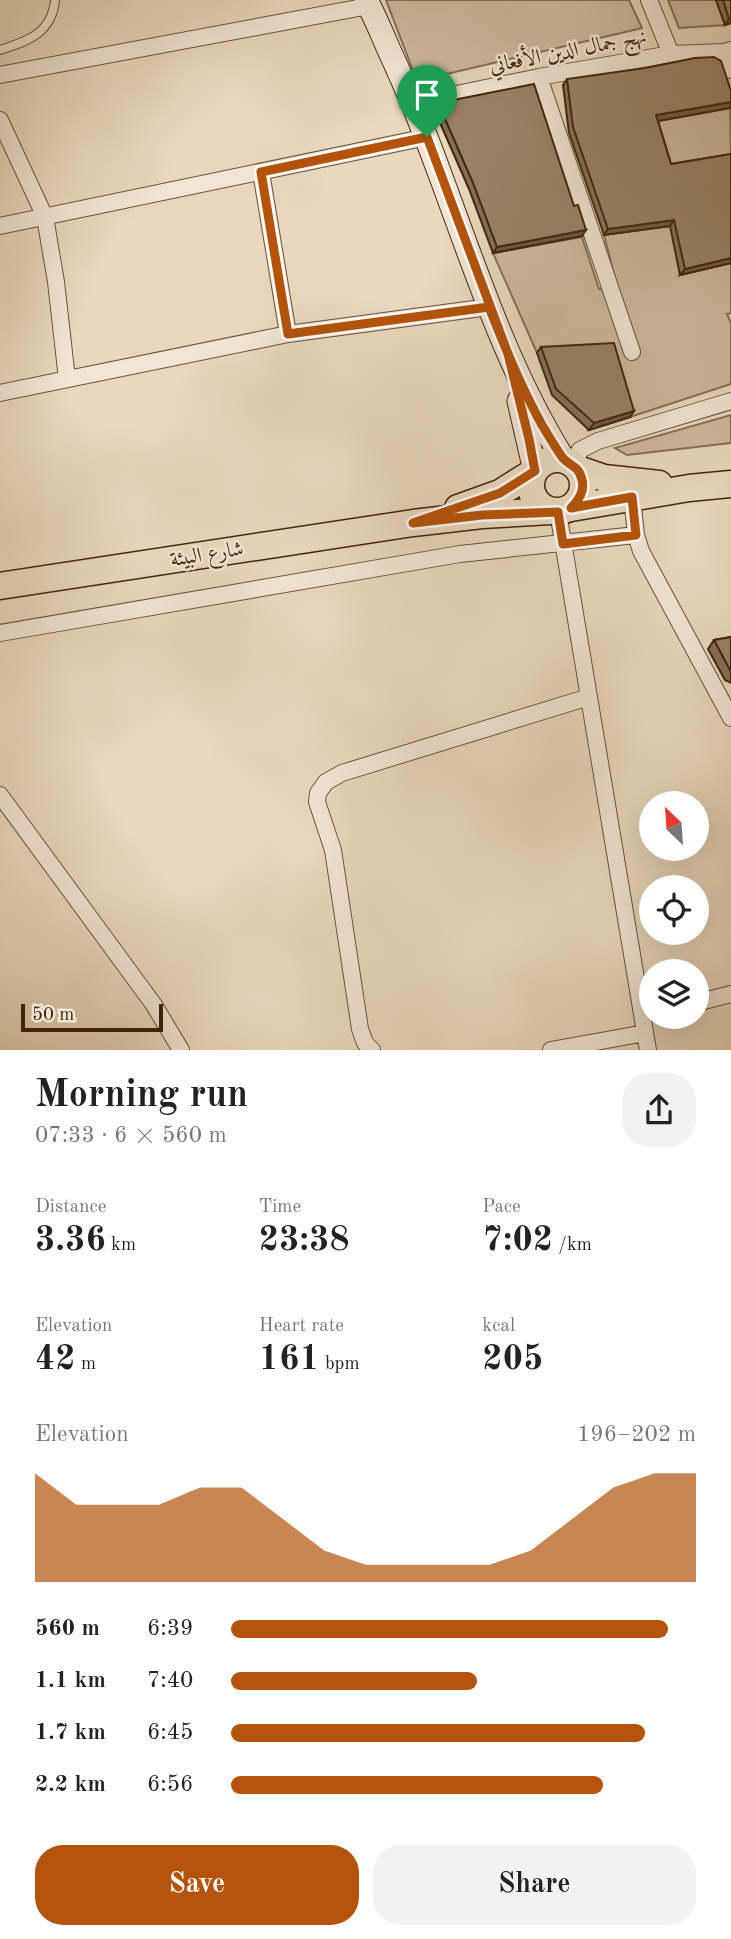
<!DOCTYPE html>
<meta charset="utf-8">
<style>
body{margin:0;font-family:"Old Standard TT",Amiri,serif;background:#f2f2f2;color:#222;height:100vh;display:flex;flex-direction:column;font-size:26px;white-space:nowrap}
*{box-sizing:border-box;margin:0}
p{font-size:23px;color:#767676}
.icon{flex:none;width:38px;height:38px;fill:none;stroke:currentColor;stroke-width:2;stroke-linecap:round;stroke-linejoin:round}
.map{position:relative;height:1050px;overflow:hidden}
.drawer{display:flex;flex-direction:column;background:#fff;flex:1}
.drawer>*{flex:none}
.needle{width:46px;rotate:335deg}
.fabs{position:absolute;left:639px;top:791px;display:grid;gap:14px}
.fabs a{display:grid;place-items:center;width:70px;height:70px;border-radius:50%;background:#fff;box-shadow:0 7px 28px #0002;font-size:35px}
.scale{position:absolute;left:21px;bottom:18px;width:142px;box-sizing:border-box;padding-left:7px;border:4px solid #43240a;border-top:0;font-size:19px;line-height:24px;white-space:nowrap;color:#43240a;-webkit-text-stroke:5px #f1e6d4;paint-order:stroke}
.pin{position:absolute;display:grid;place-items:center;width:60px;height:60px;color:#fff;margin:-72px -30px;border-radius:50% 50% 50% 0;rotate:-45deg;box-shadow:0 0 7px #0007}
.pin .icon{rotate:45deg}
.round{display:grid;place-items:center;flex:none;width:74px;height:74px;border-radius:28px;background:#f2f2f2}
.summary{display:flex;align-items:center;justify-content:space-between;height:119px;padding:0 35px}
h1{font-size:38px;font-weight:600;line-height:52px}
.metrics{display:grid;grid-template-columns:repeat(3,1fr);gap:10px;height:119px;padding:7px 35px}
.metrics div{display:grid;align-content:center}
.metrics b{font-size:35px;font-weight:600}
.metrics small{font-size:19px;font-weight:400}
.metrics p{font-size:19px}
.chart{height:196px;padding:14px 35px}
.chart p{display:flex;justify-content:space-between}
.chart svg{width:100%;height:126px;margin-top:7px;fill:#b45309;opacity:.7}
.button{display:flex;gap:14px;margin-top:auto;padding:14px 35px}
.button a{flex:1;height:80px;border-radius:28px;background:#b45309;color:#fff;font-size:28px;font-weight:600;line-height:80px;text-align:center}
.button a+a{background:#f2f2f2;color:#222}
ul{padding:0 35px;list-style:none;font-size:23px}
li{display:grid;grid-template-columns:112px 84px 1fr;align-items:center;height:52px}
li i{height:18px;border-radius:9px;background:#b45309}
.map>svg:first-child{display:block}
.green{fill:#cdb99f;stroke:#886e54;stroke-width:2}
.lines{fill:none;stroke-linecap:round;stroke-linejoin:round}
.lane-casing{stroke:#6c5137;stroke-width:10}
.street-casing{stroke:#6c5137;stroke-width:18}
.secondary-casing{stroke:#43240a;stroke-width:25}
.primary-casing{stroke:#43240a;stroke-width:29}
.lane{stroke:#f1e6d4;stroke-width:8}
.street{stroke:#f1e6d4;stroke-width:16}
.secondary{stroke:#f1e6d4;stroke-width:23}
.primary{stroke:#e9d8bd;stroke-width:26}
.wall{fill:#847059;stroke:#43240a;stroke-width:2}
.shaded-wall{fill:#6b5b48;stroke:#43240a;stroke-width:2}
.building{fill:#998267;stroke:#43240a;stroke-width:2}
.route-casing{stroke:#fff;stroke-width:14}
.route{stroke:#b45309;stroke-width:9}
.labels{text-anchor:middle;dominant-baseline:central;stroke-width:5;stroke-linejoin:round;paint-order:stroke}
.street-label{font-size:21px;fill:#43240a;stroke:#f1e6d4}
</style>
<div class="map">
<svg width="731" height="1050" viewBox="0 0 731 1050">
<rect width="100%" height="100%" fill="#e9d8bd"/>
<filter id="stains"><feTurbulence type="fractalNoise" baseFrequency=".00286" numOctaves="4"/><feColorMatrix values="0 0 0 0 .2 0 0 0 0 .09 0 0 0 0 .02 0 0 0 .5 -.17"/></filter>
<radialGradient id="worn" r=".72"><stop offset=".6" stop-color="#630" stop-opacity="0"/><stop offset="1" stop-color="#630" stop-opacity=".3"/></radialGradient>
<!-- green -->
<path class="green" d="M386,0h243l13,28 -225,53z
M668,0h48l9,25 -46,3z
M730,108l1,51 -65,12 -14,-49z
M669,225l62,38v50l-4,1 4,9v61l-101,33 -20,-68 -73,4 -44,-100 89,-16 17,52 18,-3 -13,-51z
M731,415v28l-104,12 -12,-7z"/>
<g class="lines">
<defs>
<path id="lane" d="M0,50c28,-9 52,-17 55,-50"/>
<path id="street" d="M649,0l22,54
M724,52l7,18
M0,75l369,-69
M539,77l93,275
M413,103l126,-26 132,-23 53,-2 7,-2
M0,120l45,97 11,65 11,97
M261,172l27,162
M0,226l427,-89
M0,393l288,-59 201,-27
M574,465l6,-15 18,-9 133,-40
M632,497l4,38 5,16 90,167
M558,512l90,538
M0,633l460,-79 176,-19
M0,795l154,210 27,45
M696,1003l35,-9
M372,1050l-7,-7 -5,-14 -27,-179 -16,-48 1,-9 8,-11 16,-9 247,-76
M551,1050l94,-17"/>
<path id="secondary" d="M366,0c11,20 19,42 29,63 60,131 92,274 169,397
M519,401l16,70"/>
<path id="primary" d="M531 485a26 26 0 1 1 52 0a26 26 0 1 1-52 0Z
M578,469l26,9 55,6
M458,508l42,-15 35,-22
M571,508l118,-20 42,-4
M0,586l413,-63 69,-8 69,-4"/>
</defs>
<!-- lane casing -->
<use href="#lane" class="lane-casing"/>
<!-- street casing -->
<use href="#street" class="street-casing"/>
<!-- secondary casing -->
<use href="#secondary" class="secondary-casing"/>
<!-- primary casing -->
<use href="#primary" class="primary-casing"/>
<!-- lane -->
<use href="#lane" class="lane"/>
<!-- street -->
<use href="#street" class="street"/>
<!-- secondary -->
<use href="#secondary" class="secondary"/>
<!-- primary -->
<use href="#primary" class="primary"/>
</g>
<!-- wall -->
<path class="wall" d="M716,0h15v23l-6,2z
M567,79l163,29 -72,13 13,43 60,-10v109l-51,12 -10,-49 -66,9 -35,-102 -6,-48z
M438,103l144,133 -89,17 -24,-64 -35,-80z
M541,347l89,70 -41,13 -37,-35 -15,-42z
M731,637v46l-6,-3 -17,-31 6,-9z"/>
<!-- shaded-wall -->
<path class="shaded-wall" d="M731,18v5l-6,2 4,-6z
M731,102l-1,6 -78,14 4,-7z
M674,220l-4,6 -66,9 4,-6z
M586,230l-4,6 -89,17 4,-6z
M731,258v5l-51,12 5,-6z
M634,411l-4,6 -41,13 5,-7z"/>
<!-- building -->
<path class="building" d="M723,0h8v18l-2,1z
M714,57l7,4 10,30v11l-75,13 15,49 60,-10v104l-46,11 -11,-49 -66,9 -35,-102 -6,-48 78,-11 50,-10z
M534,84l40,122 4,-1 8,25 -89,17 -24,-64 -35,-80z
M614,343l20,68 -40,12 -38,-34 -15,-42z
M731,637v35l-17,-32z"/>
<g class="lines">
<defs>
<path id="route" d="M427,137l81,217 21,85 6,32 -35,22 -87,30 69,-8 76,-3 5,32 73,-9 -4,-38 -61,11c8,-8 14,-17 11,-28 -3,-15 -13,-14 -20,-23 -7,-10 -14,-22 -20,-32 -21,-38 -37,-78 -53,-118l-201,27 -27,-162 166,-35"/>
</defs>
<!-- route casing -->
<use href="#route" class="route-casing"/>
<!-- route -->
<use href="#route" class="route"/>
</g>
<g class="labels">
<!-- street labels -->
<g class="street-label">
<text transform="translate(568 52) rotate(-11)">نهج جمال الدين الأفعاني</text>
<text transform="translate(207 555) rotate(-9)">شارع البيئة</text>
</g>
</g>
<rect width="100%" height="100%" filter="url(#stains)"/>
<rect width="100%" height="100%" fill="url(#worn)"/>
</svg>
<div class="fabs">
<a><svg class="needle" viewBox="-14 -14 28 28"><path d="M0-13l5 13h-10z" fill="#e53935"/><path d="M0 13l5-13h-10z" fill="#767676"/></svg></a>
<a><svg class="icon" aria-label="locate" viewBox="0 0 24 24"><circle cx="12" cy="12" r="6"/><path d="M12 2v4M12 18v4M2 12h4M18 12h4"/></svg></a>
<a><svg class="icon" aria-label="layers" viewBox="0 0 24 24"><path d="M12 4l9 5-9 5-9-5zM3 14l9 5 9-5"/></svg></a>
</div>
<div class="scale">50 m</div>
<div class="pin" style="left:427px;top:137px;background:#1e9e55"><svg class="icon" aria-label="arrive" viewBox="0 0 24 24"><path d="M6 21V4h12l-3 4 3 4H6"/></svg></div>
</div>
<section class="drawer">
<div class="summary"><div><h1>Morning run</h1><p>07:33 · 6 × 560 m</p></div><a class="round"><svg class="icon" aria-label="share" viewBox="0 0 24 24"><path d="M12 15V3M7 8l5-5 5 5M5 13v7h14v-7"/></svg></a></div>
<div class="metrics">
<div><p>Distance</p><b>3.36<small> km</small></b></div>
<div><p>Time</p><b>23:38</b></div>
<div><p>Pace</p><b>7:02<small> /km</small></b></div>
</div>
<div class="metrics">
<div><p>Elevation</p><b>42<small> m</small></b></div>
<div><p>Heart rate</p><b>161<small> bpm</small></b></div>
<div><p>kcal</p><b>205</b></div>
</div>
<div class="chart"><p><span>Elevation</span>196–202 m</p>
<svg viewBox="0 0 160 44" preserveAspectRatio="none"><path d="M0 44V6L10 17L20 17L30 17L40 11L50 11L60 22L70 33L80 38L90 38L100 38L110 38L120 33L130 22L140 11L150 6L160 6V44z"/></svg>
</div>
<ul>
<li><b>560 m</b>6:39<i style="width:94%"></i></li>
<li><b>1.1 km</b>7:40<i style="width:53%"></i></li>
<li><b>1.7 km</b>6:45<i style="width:89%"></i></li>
<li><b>2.2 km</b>6:56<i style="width:80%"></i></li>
</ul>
<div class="button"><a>Save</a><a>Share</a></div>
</section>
